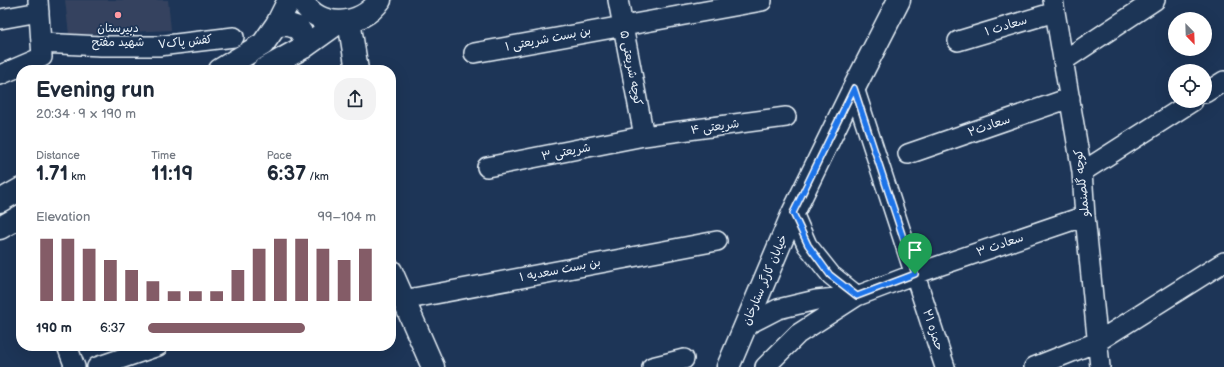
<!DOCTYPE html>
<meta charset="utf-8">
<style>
body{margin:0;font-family:"Balsamiq Sans","Playpen Sans Arabic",sans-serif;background:#f2f2f3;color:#1f2937;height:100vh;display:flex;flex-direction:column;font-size:15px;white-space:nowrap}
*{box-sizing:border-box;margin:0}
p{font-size:13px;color:#747a83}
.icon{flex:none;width:22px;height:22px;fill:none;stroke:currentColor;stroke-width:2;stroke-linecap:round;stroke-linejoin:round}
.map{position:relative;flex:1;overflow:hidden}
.panel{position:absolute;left:16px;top:65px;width:380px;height:286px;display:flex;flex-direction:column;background:#fff;border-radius:16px;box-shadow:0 4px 16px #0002}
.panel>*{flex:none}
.needle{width:26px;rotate:157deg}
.buttons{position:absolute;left:1168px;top:12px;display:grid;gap:8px}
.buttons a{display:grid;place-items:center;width:44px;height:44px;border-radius:50%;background:#fff;box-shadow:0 4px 16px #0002;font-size:20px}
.pin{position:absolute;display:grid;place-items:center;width:34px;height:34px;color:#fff;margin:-41px -17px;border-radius:50% 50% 50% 0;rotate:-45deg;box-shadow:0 0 4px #0007}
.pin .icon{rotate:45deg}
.round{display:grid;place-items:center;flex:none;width:42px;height:42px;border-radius:16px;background:#f2f2f3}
.headline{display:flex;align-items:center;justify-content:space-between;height:68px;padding:0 20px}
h1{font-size:22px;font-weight:800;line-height:30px}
.metrics{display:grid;grid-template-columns:repeat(3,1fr);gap:6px;height:68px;padding:4px 20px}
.metrics div{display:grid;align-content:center}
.metrics b{font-size:20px;font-weight:800}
.metrics small{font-size:11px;font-weight:400}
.metrics p{font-size:11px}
.chart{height:112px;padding:8px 20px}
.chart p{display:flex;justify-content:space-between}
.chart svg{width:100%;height:72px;margin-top:4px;stroke:#845c67;stroke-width:6}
ul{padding:0 20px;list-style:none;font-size:13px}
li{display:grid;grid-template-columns:64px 48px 1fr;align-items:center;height:30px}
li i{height:10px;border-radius:5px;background:#845c67}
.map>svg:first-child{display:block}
.built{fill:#34435f}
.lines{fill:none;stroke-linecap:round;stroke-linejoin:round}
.minor-casing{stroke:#e8f1f8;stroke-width:22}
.tertiary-casing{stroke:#e8f1f8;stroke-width:25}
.secondary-casing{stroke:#e8f1f8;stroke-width:25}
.minor{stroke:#1d3557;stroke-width:19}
.tertiary{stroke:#1d3557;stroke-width:22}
.secondary{stroke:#1d3557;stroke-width:22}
.route-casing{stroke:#fff;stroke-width:8}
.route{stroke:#1a73e8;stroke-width:5}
.poi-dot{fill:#ff9aa2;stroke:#1d3557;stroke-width:1.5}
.labels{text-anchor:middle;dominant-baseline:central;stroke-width:3.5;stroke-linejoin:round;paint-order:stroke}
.street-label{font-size:12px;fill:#e8f1f8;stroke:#1d3557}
.poi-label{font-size:12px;fill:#e8f1f8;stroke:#1d3557}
</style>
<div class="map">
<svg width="1224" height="367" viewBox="0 0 1224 367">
<rect width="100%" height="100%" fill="#1d3557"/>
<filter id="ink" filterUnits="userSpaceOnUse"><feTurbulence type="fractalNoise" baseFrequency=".025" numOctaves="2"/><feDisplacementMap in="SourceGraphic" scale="8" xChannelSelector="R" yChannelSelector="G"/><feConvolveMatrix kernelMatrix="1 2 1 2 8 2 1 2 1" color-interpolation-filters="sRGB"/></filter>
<g filter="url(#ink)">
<!-- built -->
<path class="built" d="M65,0h103l3,30 -102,5z"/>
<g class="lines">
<defs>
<path id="minor" d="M618,0l26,136
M1053,0l29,172 3,44 15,151
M0,19l39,-7
M958,41l97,-29
M41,43l60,3h58l75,-9
M474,53l288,-52
M1063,61l92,-61
M0,75l42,-18 -4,-57
M854,88l91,279
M1205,93l19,-12
M908,154l162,-56
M487,167l157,-31 142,-19
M1082,172l111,-71
M403,300l314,-59
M745,326l33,-17 38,-9 41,-4 -26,-21 -24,-30 -14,-32
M67,346l8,21
M97,367l61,-21
M652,367l32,-8
M765,367l33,-33 59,-38 58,-22 170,-58
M1034,367l63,-25 127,-80"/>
<path id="tertiary" d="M349,21l8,49
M391,271l42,96
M728,367l65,-154 61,-125 45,-88"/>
<path id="secondary" d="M301,0c19,30 59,28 79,0
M277,24l12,1 9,3 6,9v10
M220,70l43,-26 14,-20 12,-24
M263,70l41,-23 35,-25
M0,201l21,-12
M0,228l21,-12"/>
</defs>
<!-- minor casing -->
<use href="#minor" class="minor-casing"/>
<!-- tertiary casing -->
<use href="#tertiary" class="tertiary-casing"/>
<!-- secondary casing -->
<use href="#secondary" class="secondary-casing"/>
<!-- minor -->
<use href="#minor" class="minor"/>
<!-- tertiary -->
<use href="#tertiary" class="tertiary"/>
<!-- secondary -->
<use href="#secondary" class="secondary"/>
</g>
</g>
<g class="lines" filter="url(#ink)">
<defs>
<path id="route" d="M854,88l61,186 -58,22 -27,-21 -22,-30 -15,-32z"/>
</defs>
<!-- route casing -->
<use href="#route" class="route-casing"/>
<!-- route -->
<use href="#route" class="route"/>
</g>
<!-- markers -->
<circle class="poi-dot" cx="118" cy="15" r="4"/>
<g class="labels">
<!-- street labels -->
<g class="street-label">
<text transform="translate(1006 26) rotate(-17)">سعادت ۱</text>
<text transform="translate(548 39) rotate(-11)">بن بست شریعتی ۱</text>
<text transform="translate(185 42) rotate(-6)">کفش پاک۷</text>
<text transform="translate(631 68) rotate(79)">۵ کوچه شریعتی</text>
<text transform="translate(989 126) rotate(-19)">سعادت۲</text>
<text transform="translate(715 127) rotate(-8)">شریعتی ۴</text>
<text transform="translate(566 152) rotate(-11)">شریعتی ۳</text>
<text transform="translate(1082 183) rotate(-96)">کوچه گلصنملو</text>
<text transform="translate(1000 245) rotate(-19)">سعادت ۳</text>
<text transform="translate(560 270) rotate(-11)">بن بست سعدیه ۱</text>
<text transform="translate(765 280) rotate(-67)">خیابان کارگر ستارخان</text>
<text transform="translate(933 330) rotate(72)">حمزه ۲۱</text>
</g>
<!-- poi labels -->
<g class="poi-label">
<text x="118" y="28">دبیرستان<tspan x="118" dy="14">شهید مفتح</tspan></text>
</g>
</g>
</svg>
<div class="buttons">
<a><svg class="needle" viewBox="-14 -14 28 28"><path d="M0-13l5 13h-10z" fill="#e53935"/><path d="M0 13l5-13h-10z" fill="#747a83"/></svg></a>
<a><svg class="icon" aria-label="locate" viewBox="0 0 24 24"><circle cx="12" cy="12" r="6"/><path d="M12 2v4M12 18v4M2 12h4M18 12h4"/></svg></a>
</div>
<div class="pin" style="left:915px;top:274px;background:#1e9e55"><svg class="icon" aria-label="arrive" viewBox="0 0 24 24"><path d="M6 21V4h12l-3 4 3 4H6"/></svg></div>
<section class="panel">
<div class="headline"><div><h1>Evening run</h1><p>20:34 · 9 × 190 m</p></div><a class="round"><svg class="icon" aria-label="share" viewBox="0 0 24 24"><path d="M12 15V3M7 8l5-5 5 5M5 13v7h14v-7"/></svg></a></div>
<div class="metrics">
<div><p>Distance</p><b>1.71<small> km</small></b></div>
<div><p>Time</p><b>11:19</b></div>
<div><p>Pace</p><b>6:37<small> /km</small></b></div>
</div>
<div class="chart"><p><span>Elevation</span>99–104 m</p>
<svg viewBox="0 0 160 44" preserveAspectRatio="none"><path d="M5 44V6M15 44V6M25 44V12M35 44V19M45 44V25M55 44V32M65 44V38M75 44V38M85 44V38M95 44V25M105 44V12M115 44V6M125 44V6M135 44V12M145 44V19M155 44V12"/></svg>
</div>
<ul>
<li><b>190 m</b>6:37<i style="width:69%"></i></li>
</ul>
</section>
</div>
